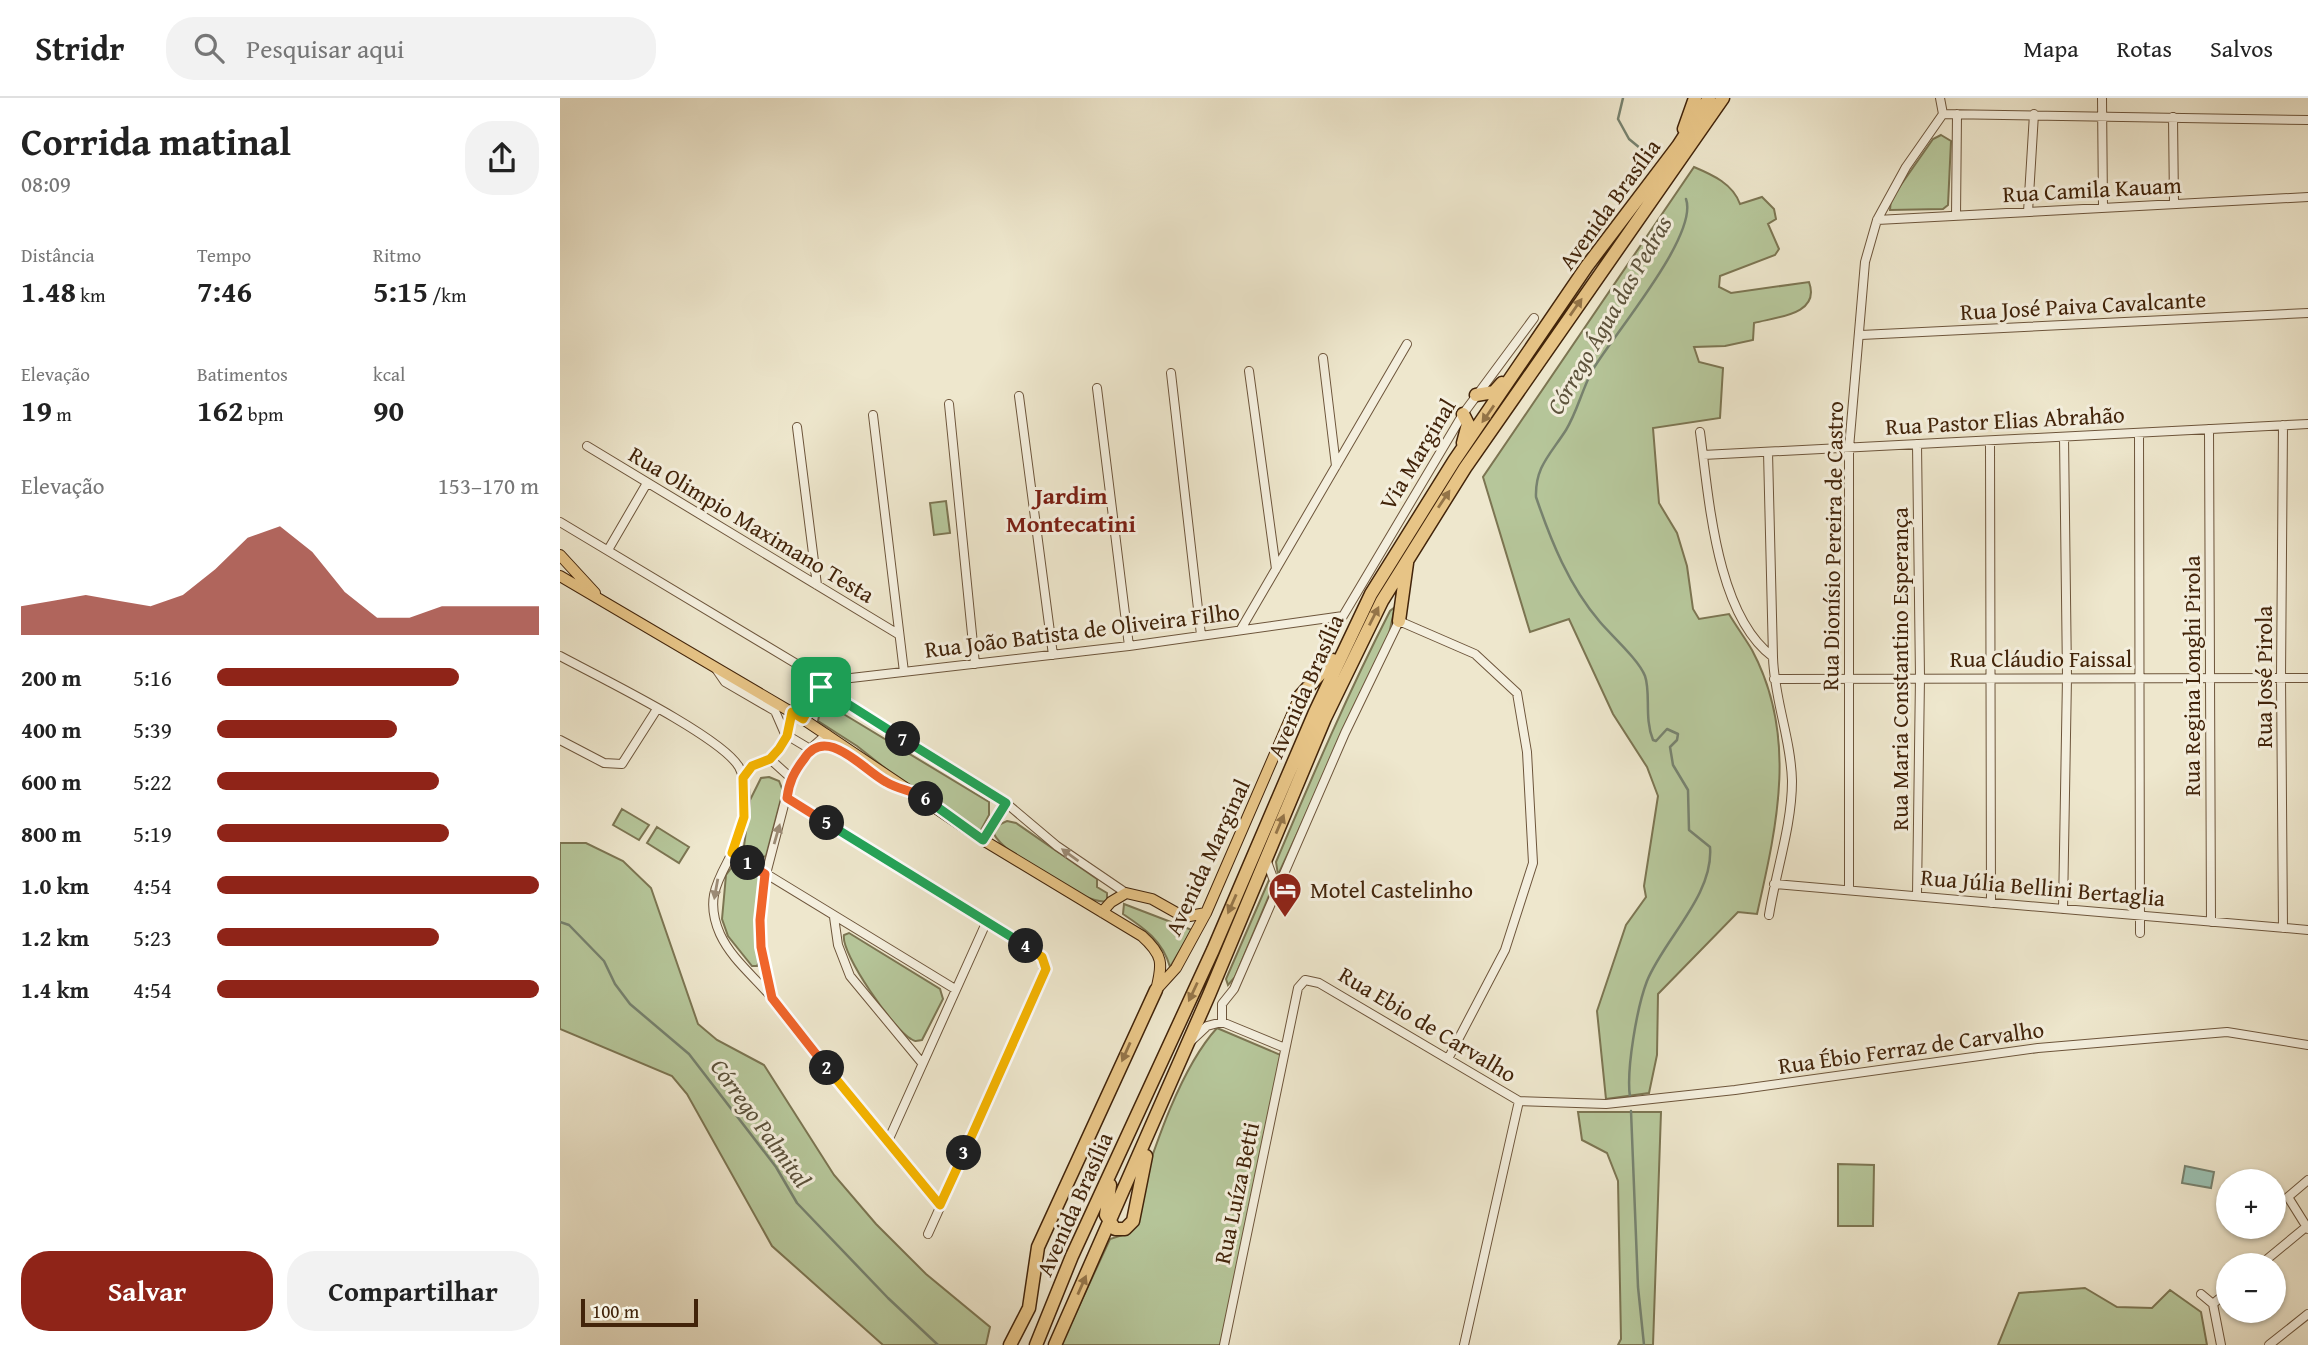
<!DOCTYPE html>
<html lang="pt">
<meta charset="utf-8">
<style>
body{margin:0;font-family:"Gentium Book Plus",serif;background:#f2f2f2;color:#222;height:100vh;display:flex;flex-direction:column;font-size:26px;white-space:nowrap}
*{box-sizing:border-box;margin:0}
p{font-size:23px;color:#767676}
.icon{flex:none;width:38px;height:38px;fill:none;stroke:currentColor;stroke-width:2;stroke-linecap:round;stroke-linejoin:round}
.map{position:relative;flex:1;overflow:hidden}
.drawer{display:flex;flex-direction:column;background:#fff;width:560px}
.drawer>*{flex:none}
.controls{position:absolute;left:1656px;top:1071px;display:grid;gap:14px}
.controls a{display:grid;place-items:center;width:70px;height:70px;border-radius:50%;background:#fff;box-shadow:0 2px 5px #0004;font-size:35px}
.scale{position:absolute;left:21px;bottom:18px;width:117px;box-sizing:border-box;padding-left:7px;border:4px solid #42240a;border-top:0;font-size:19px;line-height:24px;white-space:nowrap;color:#42240a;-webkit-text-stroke:5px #f4efde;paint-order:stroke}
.pin{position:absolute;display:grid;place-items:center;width:60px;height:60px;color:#fff;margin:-30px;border-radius:14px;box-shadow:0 4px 10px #0006}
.km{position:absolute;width:35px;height:35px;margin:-18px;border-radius:50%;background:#222;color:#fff;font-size:19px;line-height:35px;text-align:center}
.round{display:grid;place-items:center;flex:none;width:74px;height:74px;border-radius:28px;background:#f2f2f2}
.headline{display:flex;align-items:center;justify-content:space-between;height:119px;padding:0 21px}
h1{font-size:38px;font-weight:700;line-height:52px}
.stats{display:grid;grid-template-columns:repeat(3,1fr);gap:10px;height:119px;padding:7px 21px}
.stats div{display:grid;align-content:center}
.stats b{font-size:30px;font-weight:700}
.stats small{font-size:19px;font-weight:400}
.stats p{font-size:19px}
.chart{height:196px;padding:14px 21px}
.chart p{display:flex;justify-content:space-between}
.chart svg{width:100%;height:126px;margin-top:7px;fill:#8f2418;opacity:.7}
.primary-button{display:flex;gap:14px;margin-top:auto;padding:14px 21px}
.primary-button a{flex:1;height:80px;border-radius:28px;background:#8f2418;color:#fff;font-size:28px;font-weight:700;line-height:80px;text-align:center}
.primary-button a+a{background:#f2f2f2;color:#222}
ul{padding:0 21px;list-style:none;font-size:23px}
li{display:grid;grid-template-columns:112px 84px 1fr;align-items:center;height:52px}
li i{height:18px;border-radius:9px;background:#8f2418}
header{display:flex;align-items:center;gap:42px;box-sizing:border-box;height:98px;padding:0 35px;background:#fff;border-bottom:2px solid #e0e0e0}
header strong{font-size:33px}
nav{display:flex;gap:38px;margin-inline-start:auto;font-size:24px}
.search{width:490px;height:63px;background:#f2f2f2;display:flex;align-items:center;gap:18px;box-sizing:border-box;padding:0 24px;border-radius:28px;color:#767676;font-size:26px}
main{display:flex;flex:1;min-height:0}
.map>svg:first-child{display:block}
.green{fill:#b6c69a;stroke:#7c7552;stroke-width:2}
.water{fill:#9bc1b2;stroke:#77826f;stroke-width:2}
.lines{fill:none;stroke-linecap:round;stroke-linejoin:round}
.stream{stroke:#77826f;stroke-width:2.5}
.minor-casing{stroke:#6d553b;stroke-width:10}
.major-casing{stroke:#42240a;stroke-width:12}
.highway-casing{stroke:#42240a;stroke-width:15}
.minor{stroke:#f4efde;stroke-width:8}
.major{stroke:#e7c486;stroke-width:10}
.highway{stroke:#e7c486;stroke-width:12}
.oneway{fill:#947448}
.oneway2{fill:#9b8a74}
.split-1-casing{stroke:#fff;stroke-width:14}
.split-2-casing{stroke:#fff;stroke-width:14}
.split-3-casing{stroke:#fff;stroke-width:14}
.split-4-casing{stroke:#fff;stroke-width:14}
.split-5-casing{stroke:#fff;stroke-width:14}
.split-6-casing{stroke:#fff;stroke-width:14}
.split-7-casing{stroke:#fff;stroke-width:14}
.split-8-casing{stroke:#fff;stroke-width:14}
.split-1{stroke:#f5b400;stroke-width:9}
.split-2{stroke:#f0652b;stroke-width:9}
.split-3{stroke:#f5b400;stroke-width:9}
.split-4{stroke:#f5b400;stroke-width:9}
.split-5{stroke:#22a559;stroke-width:9}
.split-6{stroke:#f0652b;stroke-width:9}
.split-7{stroke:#22a559;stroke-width:9}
.split-8{stroke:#22a559;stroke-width:9}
.labels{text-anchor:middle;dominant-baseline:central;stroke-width:6;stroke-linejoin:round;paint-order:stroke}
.street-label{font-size:23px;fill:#42240a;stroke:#f4efde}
.poi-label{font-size:23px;fill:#42240a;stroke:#f4efde;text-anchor:start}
.water-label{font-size:24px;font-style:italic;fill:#5d533c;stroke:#f4efde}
.neighbourhood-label{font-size:24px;font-weight:bold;fill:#7a1f14;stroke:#f4efde}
</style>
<header>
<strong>Stridr</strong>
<div class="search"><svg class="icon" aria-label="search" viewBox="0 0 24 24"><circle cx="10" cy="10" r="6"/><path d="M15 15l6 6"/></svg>Pesquisar aqui</div>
<nav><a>Mapa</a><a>Rotas</a><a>Salvos</a></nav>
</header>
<main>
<section class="drawer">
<div class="headline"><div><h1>Corrida matinal</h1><p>08:09</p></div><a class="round"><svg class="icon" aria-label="share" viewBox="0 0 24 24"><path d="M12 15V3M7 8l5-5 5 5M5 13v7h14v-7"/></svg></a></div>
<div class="stats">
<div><p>Distância</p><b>1.48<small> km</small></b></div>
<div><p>Tempo</p><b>7:46</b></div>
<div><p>Ritmo</p><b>5:15<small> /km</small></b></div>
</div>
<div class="stats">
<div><p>Elevação</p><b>19<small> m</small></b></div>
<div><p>Batimentos</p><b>162<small> bpm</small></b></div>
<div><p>kcal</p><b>90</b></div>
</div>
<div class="chart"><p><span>Elevação</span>153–170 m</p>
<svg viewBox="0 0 160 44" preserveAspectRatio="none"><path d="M0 44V34L10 32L20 30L30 32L40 34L50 30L60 21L70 10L80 6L90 15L100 29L110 38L120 38L130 34L140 34L150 34L160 34V44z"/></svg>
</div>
<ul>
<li><b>200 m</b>5:16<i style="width:75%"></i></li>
<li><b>400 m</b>5:39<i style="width:56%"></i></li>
<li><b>600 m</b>5:22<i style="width:69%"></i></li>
<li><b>800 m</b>5:19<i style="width:72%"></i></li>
<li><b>1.0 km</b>4:54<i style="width:100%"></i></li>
<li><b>1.2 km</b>5:23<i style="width:69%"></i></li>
<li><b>1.4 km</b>4:54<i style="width:100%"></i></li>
</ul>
<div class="primary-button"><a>Salvar</a><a>Compartilhar</a></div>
</section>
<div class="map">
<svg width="1748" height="1247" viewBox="0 0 1748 1247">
<rect width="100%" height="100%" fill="#eee7cd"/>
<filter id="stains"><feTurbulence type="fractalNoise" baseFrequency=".00286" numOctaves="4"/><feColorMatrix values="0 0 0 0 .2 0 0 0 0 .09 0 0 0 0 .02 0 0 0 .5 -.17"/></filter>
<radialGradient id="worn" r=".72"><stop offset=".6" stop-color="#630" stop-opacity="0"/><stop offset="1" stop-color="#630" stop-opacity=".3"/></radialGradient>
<!-- green -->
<path class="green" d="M1381,37l10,6 -3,64 -5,4 -53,1 1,-11 42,-60z
M1134,69c19,8 39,17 46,37l22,-7 12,12 2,10 -8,5 11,25 -4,6 -55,21 -1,11 12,6 78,-11c12,33 -33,35 -55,41l-1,17 -28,6 -31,1 5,15 24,6 -3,50 -67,10 6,75 18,30 10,33 6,43 6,10 30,-5c7,12 16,24 23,36 46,86 25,175 5,264l-19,-2 -80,82 -1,61 -8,38 -43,6 -9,-88 29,-86 20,-28 -2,-11 14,-90 -11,-29 -34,-53 -44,-95 -39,13 -47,-155z
M386,403l4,32 -16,2 -4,-32z
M835,509l-6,27 -111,241 -2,-13c36,-85 72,-169 114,-251z
M262,603l167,101v13l-8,15 -2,1 -65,-40 -57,-45 -39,-25z
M209,679l10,4 4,10 -17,65 -8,3 -10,-5 -4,-8 6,-46 11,-22z
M62,711l27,16 -10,15 -26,-15z
M447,723l9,2 81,56v8l10,6v8c-18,6 -105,-48 -113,-67l2,-8z
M97,729l32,20 -10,16 -32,-20z
M0,745h26l37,18 28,27 47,136 19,16 47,25 70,110 42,49 50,50 64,53 -4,18h-103l-111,-99 -85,-152 -15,-18 -112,-47z
M180,768l18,9 3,8 -4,41 2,38 -2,4h-5l-24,-30 -6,-17 4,-44 6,-8z
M709,782l2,11 -36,86 -7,8 -2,-6z
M564,806l68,26 -22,37c-7,-26 -26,-39 -47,-53z
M289,835l91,56 3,10 -21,41c-6,1 -6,2 -11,-1 -16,-8 -71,-86 -67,-104z
M657,930l66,28 -61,289h-161l49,-106 16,-5c21,-61 48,-159 91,-206z
M1018,1014h83l-8,233h-35l3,-6 -3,-158 -11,-28 -25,-13z
M1278,1066l36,1 -1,61h-35z
M1525,1190l32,19 35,1 18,-18 31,22 6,33h-209l21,-52z"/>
<!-- water -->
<path class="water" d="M1625,1068l29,6 -3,16 -29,-5z"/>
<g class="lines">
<!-- stream -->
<path class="stream" d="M1063,0l-5,21 11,20 17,14
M0,824l9,3 35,36 11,23 15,20 59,50 87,113 21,36 91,95 50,47
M1070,999c-4,-27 7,-90 17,-116 17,-42 67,-86 63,-134l-21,-17 -1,-40 -15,-25 -3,-18 7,-7 1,-6 -11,-5 -11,12 -3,-1c-9,-22 -2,-47 -8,-64 -6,-16 -34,-41 -45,-54 -31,-36 -49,-81 -64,-125 -1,-30 14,-42 30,-67 11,-18 16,-40 26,-59 20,-35 107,-135 94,-172
M1071,1013l7,176 6,58"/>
<defs>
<path id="minor" d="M1542,0l1,109
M1383,16l365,6
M1613,19l1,87
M1468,114l6,-98
M1396,118l1,-102
M1317,122l431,-23
M1301,237l447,-22
M763,260l13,108
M689,273l27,198
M611,275l30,262
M537,290l32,258
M459,298l34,259
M389,306l26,260
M313,317l31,257
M237,329l20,158
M1649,331l2,493
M1140,334c9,66 16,183 73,225 1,42 18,81 19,124 0,44 -16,90 -23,134
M1579,335l1,500
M1430,343l1,462
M27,348l311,188
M1208,354l5,205
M1143,357l605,-31
M0,424l265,159
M48,452l39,-67
M681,531l166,-285
M0,558c37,20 161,80 179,111 11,21 7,57 -3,78 -15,32 -33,50 -16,89 12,26 35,43 53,65 56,68 111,138 167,206
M156,571l9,13 50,29 10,23 25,15c35,-12 60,30 91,38
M1214,581l534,-1
M265,583l304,-35 214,-30 120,-202 71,-96
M261,589l185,116 51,43 69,47
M243,621l20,-34
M0,642l44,23 18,1 35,-55
M210,661l21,19
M183,680c8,-17 25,-15 35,-28 10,-12 8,-25 14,-38
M227,700l252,156 6,10 -6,24 -111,246
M172,755l223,136
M706,761l11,30
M1214,786l534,46
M1289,792v-442l16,-186 12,-42 29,-53 37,-53 -3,-16
M1357,797l3,-218 -3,-233
M1503,811l4,-232 -3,-240
M274,819l4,28 12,31 72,87
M1723,830l-2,-251 2,-252
M212,900l-11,-51 -1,-27 6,-46 25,-96 19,-29 17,-15
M662,924v-18l12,-15 111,-256 54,-112 76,33 42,39 10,59 6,111 -28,87 -57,109
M631,943l16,-15 15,-4 63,26
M328,1043l98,-218
M1748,1082l-20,17 20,32
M1700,1167l46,-38
M1641,1196l12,10 8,41
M1653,1206l15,-13
M664,1247l74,-357 7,-8 14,3 200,118 87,3 129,-14 303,-42 189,-16 81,13
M904,1247l55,-244
M1709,1247l39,-31"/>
<path id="major" d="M0,457l35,38
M0,478l243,143 180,121 159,96c21,19 21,27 14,54
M423,742l23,-37
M542,814l9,-10 15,-9 26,6 32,18 22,-4
M596,892l20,-22 30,-55 94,-217"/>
<path id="highway" d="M1124,31l11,-31
M916,297l18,-3 8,-9
M903,345l5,-19 -5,-10
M839,523l8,-58
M740,598l33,-36
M550,1087l-4,30 9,14h10l8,-8 13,-65
M450,1247l19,-37 9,-61 118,-257
M476,1247l36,-89 141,-306 102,-238 56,-118 83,-133 133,-195 91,-120 31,-48
M495,1247l154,-350 116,-277 57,-117 83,-133 258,-370"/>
</defs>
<!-- minor casing -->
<use href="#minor" class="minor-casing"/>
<!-- major casing -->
<use href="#major" class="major-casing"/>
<!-- highway casing -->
<use href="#highway" class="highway-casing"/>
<!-- minor -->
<use href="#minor" class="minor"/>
<!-- major -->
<use href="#major" class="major"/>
<!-- highway -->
<use href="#highway" class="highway"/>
</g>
<!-- one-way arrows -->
<defs><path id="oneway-solid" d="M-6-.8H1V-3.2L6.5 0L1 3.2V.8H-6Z" transform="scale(1.75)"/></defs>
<g class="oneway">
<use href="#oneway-solid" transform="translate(1016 209) rotate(-55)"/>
<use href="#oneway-solid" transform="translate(928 316) rotate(125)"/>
<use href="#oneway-solid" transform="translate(884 401) rotate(-56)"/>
<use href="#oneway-solid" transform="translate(814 518) rotate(-63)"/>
<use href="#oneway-solid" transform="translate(720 726) rotate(-67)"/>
<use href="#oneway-solid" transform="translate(672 806) rotate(114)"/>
<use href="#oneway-solid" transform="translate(633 894) rotate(115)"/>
<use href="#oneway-solid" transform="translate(566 954) rotate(114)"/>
<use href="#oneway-solid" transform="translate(522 1187) rotate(-66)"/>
</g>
<g class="oneway2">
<use href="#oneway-solid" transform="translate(217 736) rotate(-74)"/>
<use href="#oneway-solid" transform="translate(510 757) rotate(-144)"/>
<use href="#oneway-solid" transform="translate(156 791) rotate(100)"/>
</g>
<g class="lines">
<defs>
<path id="split-1" d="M188,765l-16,-10 12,-36 -1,-39 9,-12 18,-7 9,-10 8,-13 5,-24 11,7 18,-32"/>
<path id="split-2" d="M188,765l17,11 -5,46 1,27 11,51 55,70"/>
<path id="split-3" d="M267,970l113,137 24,-52"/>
<path id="split-4" d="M404,1055l82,-184 -4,-12 -16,-11"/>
<path id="split-5" d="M267,725l199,123"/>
<path id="split-6" d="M267,725l-40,-25c2,-16 7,-26 17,-39 22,-35 58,10 82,23 13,8 27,8 40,17"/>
<path id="split-7" d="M343,641l103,64 -23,37 -57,-41"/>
<path id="split-8" d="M261,589l82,52"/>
</defs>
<!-- split-1 casing -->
<use href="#split-1" class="split-1-casing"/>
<!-- split-2 casing -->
<use href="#split-2" class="split-2-casing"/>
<!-- split-3 casing -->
<use href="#split-3" class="split-3-casing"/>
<!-- split-4 casing -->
<use href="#split-4" class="split-4-casing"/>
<!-- split-5 casing -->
<use href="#split-5" class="split-5-casing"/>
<!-- split-6 casing -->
<use href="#split-6" class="split-6-casing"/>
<!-- split-7 casing -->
<use href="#split-7" class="split-7-casing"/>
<!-- split-8 casing -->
<use href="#split-8" class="split-8-casing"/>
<!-- split-1 -->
<use href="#split-1" class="split-1"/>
<!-- split-2 -->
<use href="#split-2" class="split-2"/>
<!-- split-3 -->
<use href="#split-3" class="split-3"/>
<!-- split-4 -->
<use href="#split-4" class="split-4"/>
<!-- split-5 -->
<use href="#split-5" class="split-5"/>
<!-- split-6 -->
<use href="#split-6" class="split-6"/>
<!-- split-7 -->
<use href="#split-7" class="split-7"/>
<!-- split-8 -->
<use href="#split-8" class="split-8"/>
</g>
<!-- icons -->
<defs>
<symbol id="hotel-pin" viewBox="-11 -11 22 30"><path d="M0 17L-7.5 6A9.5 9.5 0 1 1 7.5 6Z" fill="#8f2418" stroke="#f4efde"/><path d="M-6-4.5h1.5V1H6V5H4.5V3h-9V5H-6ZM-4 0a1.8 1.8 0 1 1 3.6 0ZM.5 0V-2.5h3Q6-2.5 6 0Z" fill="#fff"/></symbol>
</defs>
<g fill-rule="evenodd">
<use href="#hotel-pin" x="706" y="772" width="38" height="52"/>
</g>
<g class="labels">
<!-- street labels -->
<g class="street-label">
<text transform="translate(1532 91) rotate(-3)">Rua Camila Kauam</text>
<text transform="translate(1049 106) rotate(-54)">Avenida Brasília</text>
<text transform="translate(1523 207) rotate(-3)">Rua José Paiva Cavalcante</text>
<text transform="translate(1445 322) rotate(-3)">Rua Pastor Elias Abrahão</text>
<text transform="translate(857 356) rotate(-59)">Via Marginal</text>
<text transform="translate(192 426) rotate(31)">Rua Olimpio Maximano Testa</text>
<text transform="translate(1272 448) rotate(-89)">Rua Dionísio Pereira de Castro</text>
<text transform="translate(522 532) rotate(-7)">Rua João Batista de Oliveira Filho</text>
<text x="1481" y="560">Rua Cláudio Faissal</text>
<text transform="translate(1339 571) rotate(-90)">Rua Maria Constantino Esperança</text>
<text transform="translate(1631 578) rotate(-90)">Rua Regina Longhi Pirola</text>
<text transform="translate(1703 579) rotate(-90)">Rua José Pirola</text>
<text transform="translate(745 588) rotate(-66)">Avenida Brasília</text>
<text transform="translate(647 759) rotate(-65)">Avenida Marginal</text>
<text transform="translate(1483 789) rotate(5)">Rua Júlia Bellini Bertaglia</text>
<text transform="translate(868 926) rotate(31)">Rua Ebio de Carvalho</text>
<text transform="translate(1351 949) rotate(-8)">Rua Ébio Ferraz de Carvalho</text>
<text transform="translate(676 1095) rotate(-78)">Rua Luíza Betti</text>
<text transform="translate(514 1106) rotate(-66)">Avenida Brasília</text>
</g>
<!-- poi labels -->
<g class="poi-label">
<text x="750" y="791">Motel Castelinho</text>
</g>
<!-- water labels -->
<g class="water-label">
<text transform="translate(1049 217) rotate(-60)">Córrego Água das Pedras</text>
<text transform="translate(201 1025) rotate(54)">Córrego Palmital</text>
</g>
<!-- neighbourhood labels -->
<g class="neighbourhood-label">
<text x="511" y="397">Jardim<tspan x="511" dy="28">Montecatini</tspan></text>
</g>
</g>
<rect width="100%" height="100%" filter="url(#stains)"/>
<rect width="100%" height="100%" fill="url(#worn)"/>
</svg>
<div class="controls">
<a>+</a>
<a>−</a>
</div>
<div class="scale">100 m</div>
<div class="pin" style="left:261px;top:589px;background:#1e9e55"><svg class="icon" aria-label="arrive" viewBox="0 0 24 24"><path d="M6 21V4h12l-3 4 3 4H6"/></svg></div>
<b class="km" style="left:188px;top:765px">1</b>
<b class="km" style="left:267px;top:970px">2</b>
<b class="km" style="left:404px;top:1055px">3</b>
<b class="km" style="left:466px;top:848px">4</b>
<b class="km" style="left:267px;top:725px">5</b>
<b class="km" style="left:366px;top:701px">6</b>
<b class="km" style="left:343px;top:641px">7</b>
</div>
</main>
